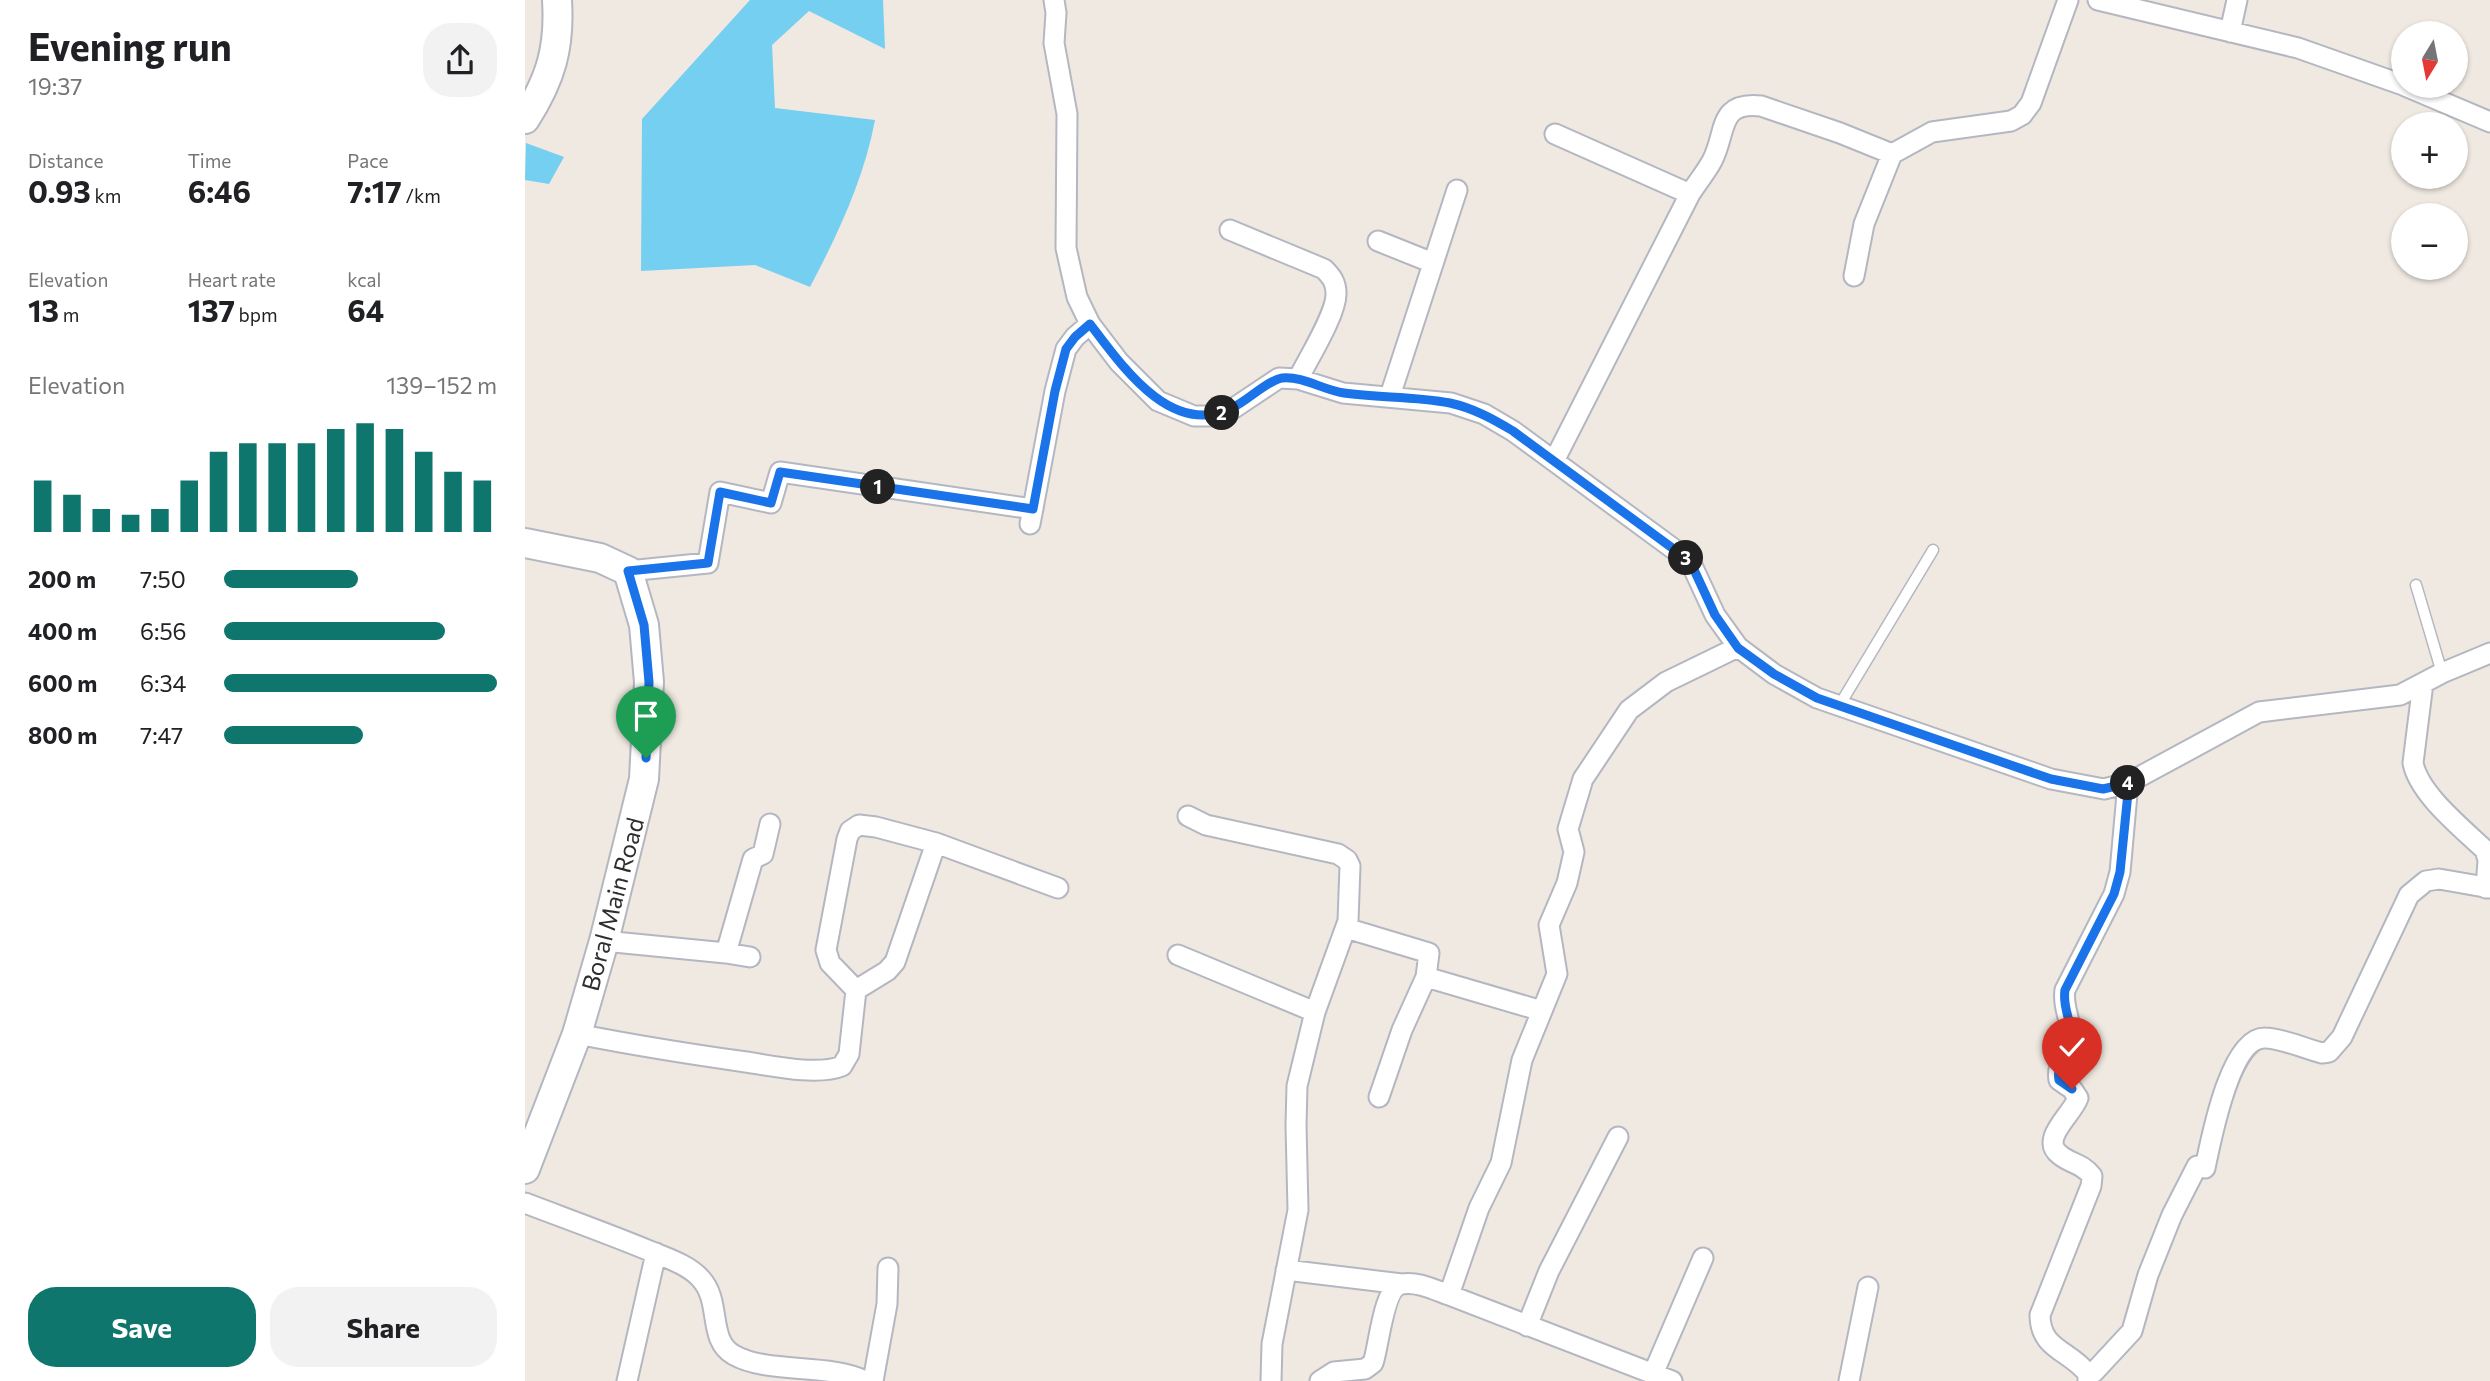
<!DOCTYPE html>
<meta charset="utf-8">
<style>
body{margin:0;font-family:Commissioner,sans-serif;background:#f2f2f2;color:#202124;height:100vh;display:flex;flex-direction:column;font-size:26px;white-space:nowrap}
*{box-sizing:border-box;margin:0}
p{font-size:23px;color:#757577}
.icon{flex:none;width:38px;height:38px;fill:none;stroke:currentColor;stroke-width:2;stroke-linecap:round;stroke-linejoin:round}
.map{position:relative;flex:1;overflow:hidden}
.panel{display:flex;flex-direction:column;background:#fff;width:525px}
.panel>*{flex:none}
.needle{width:46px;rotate:190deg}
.tools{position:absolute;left:1866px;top:21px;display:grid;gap:14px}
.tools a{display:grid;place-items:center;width:77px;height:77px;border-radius:50%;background:#fff;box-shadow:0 2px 5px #0004;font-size:35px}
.pin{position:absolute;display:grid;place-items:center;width:60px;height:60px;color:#fff;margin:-72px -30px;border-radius:50% 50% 50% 0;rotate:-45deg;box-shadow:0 0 7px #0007}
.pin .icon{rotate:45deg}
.km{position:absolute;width:35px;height:35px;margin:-18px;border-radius:50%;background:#222;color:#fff;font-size:19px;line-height:35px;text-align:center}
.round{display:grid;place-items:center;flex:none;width:74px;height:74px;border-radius:28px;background:#f2f2f2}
.summary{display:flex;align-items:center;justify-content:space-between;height:119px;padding:0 28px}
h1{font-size:38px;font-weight:700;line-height:52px}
.metrics{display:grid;grid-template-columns:repeat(3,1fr);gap:10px;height:119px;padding:7px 28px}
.metrics div{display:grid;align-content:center}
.metrics b{font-size:30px;font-weight:700}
.metrics small{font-size:19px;font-weight:400}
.metrics p{font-size:19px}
.chart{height:196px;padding:14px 28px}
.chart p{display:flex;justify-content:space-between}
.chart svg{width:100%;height:126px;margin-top:7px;stroke:#0f766e;stroke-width:6}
.cta{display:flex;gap:14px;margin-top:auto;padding:14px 28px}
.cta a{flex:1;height:80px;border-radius:28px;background:#0f766e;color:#fff;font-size:28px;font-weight:700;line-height:80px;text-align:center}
.cta a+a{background:#f2f2f2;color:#202124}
ul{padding:0 28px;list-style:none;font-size:23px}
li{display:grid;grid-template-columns:112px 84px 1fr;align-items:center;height:52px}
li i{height:18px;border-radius:9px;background:#0f766e}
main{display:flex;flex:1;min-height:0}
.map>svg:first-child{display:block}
.water{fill:#75cff0}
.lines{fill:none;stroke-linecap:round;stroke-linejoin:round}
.service-casing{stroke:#b4b7c1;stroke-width:13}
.minor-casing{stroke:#b4b7c1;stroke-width:23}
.secondary-casing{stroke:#b4b7c1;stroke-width:32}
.service{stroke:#fff;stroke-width:10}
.minor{stroke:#fff;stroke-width:19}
.secondary{stroke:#fff;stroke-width:28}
.route-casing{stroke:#fff;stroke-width:14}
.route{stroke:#1a73e8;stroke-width:9}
.labels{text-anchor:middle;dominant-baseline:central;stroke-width:5;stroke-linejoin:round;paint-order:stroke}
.street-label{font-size:24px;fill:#2e2e2e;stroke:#fff}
</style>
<main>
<section class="panel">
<div class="summary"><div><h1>Evening run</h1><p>19:37</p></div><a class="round"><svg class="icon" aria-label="share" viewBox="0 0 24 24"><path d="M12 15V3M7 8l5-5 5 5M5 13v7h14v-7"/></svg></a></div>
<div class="metrics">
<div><p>Distance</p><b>0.93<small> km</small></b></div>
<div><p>Time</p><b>6:46</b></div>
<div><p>Pace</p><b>7:17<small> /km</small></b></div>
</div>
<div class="metrics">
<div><p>Elevation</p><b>13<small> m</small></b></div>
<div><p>Heart rate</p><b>137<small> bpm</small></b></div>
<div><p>kcal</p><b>64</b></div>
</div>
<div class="chart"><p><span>Elevation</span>139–152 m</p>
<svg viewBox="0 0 160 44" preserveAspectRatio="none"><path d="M5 44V26M15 44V31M25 44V36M35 44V38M45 44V36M55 44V26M65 44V16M75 44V13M85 44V13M95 44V13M105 44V8M115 44V6M125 44V8M135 44V16M145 44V23M155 44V26"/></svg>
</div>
<ul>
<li><b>200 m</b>7:50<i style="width:49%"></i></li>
<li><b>400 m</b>6:56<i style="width:81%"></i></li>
<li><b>600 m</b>6:34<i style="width:100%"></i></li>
<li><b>800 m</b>7:47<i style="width:51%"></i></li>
</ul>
<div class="cta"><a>Save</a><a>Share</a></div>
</section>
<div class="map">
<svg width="1965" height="1381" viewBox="0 0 1965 1381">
<rect width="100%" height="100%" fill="#efe9e1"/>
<!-- water -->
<path class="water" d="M225,0h133l2,49 -76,-38 -37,34 3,63 100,12c-11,59 -37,114 -65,167l-55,-22 -114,6 1,-152z
M1,143l38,14 -15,27 -24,-4z"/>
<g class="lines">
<defs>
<path id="service" d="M1891,585l26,88
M1314,706l94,-156"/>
<path id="minor" d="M529,0l2,13 -2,30 13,71 -1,134 11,49 13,27 29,38 39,39 36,15h19l21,-8 45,-30 19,1 45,14 108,10 33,11 29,17 177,130 25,54 23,32 36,27 43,24 234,81 53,10 24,-6 131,-71 141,-17 42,-22 48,-20
M1573,0l200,48 105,37
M1705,32l7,-32
M1880,86l85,36
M1030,134l135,60
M705,230l94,39c7,7 12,13 12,24 1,20 -28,66 -38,86
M853,241l55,22
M1329,276l10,-52 28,-70
M865,396l67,-206
M1029,461l136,-267c7,-11 16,-22 22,-33 15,-28 5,-60 49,-55l79,27 52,21 40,-22 79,-11 11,-6 9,-12 37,-103
M505,524l25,-133 11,-42 9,-12 15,-13
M103,571l80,-8 12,-71 51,11 9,-31 253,37
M1898,683l-10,80c6,31 49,65 72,87l3,10 -2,28
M663,816l18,9 132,29 9,6 3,6 -2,55 -33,91 -18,74 -1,39 2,85 -26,134 -1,37
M821,928l83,25 -3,24
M79,941l122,12 24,4
M201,953l27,-94 10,-5 7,-30
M653,955l137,57
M331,990l31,-19 8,-9 41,-119
M52,1034c56,11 112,20 169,28 26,4 72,14 96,4l7,-12 7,-64 -26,-27 -4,-13 21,-111 3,-8 9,-6 17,2 60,16 122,45
M854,1097l23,-67 24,-53 116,34
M1680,1168c6,-28 25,-131 60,-130 16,0 41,11 57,15l7,-1 13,-15 67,-142 17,-14 13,-2 51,9
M0,1203c42,16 84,31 125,48 17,7 39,14 51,28 21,23 6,61 33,76 33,19 95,8 131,26
M761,1270l116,14
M924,1295l30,-87 22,-45 21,-103 35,-86 -8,-49 18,-42 7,-31 -6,-23 15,-50 46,-69 37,-28 72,-35
M1002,1326l22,-55 69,-134
M1128,1374l50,-116
M1563,1376l6,-4 38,-41 16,-56 24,-60 25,-49
M102,1381l29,-128
M348,1381l14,-77 1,-36
M795,1381l14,-9 31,-3 8,-6c6,-16 10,-76 29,-79 15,-3 33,6 47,11l223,86
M1324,1381l19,-94
M1563,1381v-7c-18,-24 -48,-24 -48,-59l51,-129 1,-10c-10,-13 -21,-12 -32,-21 -21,-16 12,-40 18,-57l-6,-9 -13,-9c-3,-16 9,-28 11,-44 2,-16 -8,-28 -5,-46l49,-96 6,-22 8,-89"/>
<path id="secondary" d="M0,119c26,-40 35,-72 32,-119
M0,543l75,15 28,13 16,54 5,57 -5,97 -40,162 -27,93 -52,135"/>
</defs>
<!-- service casing -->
<use href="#service" class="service-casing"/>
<!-- minor casing -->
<use href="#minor" class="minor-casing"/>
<!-- secondary casing -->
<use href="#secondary" class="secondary-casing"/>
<!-- service -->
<use href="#service" class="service"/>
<!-- minor -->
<use href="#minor" class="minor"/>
<!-- secondary -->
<use href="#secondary" class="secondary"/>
</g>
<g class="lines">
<defs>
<path id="route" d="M121,758l3,-76 -5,-57 -16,-54 80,-8 12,-71 51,11 9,-31 253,37 22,-118 11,-42 9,-12 15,-13c32,42 81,114 142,84 14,-6 36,-28 50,-30 21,-2 41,12 62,15 35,5 71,3 106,10 23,5 43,16 63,28l177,130 25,54 23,33 36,26 43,24 234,81 52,10 26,-6 -9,89 -6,22 -49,96c-3,18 7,30 5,46 -2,16 -14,28 -11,44l13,9"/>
</defs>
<!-- route casing -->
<use href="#route" class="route-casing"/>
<!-- route -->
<use href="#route" class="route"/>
</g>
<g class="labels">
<!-- street labels -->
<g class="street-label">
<text transform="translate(87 904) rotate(-75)">Boral Main Road</text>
</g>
</g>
</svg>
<div class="tools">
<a><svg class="needle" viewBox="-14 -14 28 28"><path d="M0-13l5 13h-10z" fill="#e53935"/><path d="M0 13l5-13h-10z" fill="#757577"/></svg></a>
<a>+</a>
<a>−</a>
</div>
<div class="pin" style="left:121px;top:758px;background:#1e9e55"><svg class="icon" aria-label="arrive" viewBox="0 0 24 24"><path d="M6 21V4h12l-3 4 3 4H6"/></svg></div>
<div class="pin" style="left:1547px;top:1089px;background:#d93025"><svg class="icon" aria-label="check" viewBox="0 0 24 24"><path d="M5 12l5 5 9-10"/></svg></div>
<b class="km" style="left:353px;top:487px">1</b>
<b class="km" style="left:697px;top:413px">2</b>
<b class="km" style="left:1161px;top:558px">3</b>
<b class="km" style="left:1603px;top:783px">4</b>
</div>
</main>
